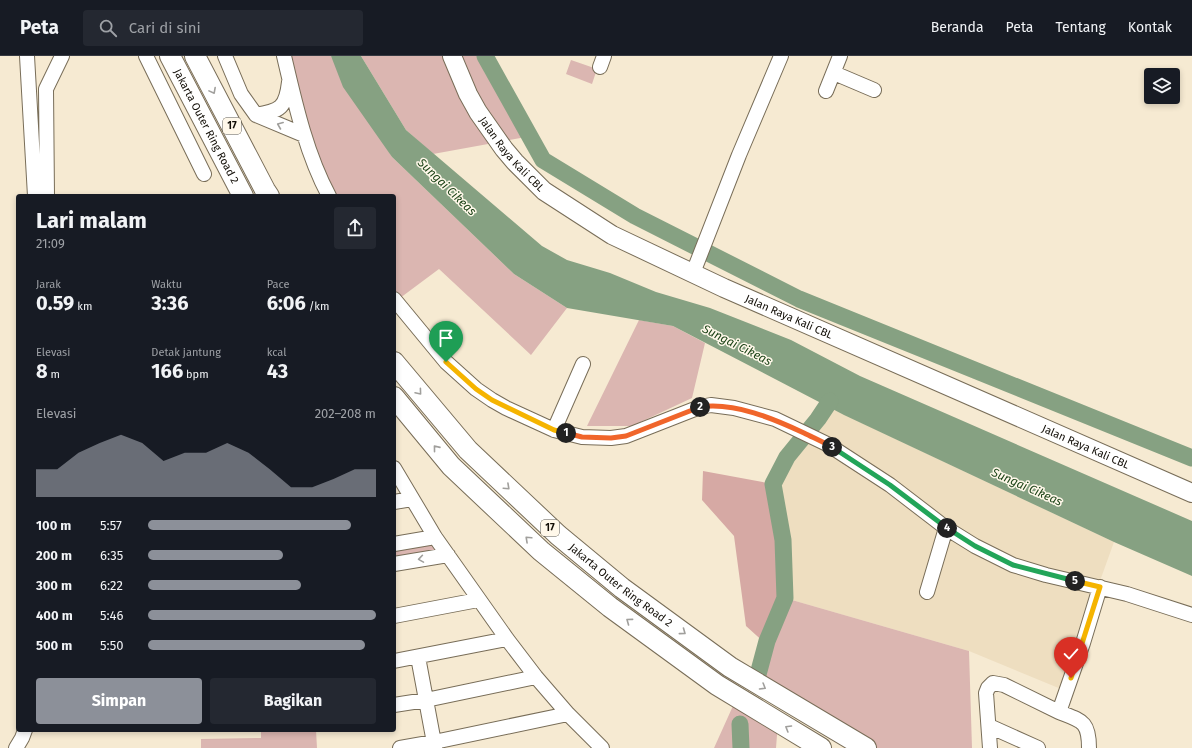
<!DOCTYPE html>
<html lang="id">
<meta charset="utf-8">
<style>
body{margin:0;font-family:"Fira Sans",sans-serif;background:#242831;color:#f1f3f6;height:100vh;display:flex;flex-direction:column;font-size:15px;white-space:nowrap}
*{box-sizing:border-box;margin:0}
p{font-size:13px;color:#9ea1a6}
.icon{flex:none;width:22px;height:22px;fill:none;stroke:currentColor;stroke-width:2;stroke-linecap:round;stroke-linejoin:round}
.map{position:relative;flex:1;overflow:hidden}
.details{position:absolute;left:16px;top:138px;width:380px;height:538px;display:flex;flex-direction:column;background:#171b24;border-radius:4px;box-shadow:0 2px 6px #0003}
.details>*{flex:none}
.tools{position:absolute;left:1144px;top:12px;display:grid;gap:8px}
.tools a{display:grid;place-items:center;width:36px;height:36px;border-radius:4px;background:#171b24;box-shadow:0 2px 6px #0003;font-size:20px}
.pin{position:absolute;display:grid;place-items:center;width:34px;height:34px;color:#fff;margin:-41px -17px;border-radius:50% 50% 50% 0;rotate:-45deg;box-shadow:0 0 4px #0007}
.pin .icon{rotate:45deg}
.km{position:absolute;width:20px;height:20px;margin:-10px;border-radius:50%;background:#222;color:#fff;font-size:11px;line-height:20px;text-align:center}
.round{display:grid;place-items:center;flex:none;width:42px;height:42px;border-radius:4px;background:#242831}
.overview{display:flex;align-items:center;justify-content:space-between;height:68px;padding:0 20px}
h1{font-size:22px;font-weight:700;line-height:30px}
.stats{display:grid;grid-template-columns:repeat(3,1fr);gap:6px;height:68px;padding:4px 20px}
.stats div{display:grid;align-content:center}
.stats b{font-size:20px;font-weight:700}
.stats small{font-size:11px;font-weight:400}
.stats p{font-size:11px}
.chart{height:112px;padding:8px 20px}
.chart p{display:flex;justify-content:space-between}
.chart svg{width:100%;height:72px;margin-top:4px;fill:#8c9099;opacity:.7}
.button{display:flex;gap:8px;margin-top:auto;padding:8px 20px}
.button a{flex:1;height:46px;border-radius:4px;background:#8c9099;color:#fff;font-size:16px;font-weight:700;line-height:46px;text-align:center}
.button a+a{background:#242831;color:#f1f3f6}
ul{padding:0 20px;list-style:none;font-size:13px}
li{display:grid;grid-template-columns:64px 48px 1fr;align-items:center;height:30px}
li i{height:10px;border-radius:5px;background:#8c9099}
header{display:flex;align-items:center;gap:24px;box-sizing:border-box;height:56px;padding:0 20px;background:#171b24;border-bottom:1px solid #363941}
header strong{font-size:19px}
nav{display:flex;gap:22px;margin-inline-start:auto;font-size:14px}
.search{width:280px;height:36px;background:#242831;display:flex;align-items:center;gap:10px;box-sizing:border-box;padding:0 14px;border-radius:4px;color:#9ea1a6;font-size:15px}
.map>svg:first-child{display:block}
.built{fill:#eedec0}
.green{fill:#dbb6b1}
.forest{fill:#d6a9a4}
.water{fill:#86a182}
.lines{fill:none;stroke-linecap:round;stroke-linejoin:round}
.river{stroke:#86a182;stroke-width:17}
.minor-casing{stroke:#786d58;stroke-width:16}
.major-casing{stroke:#786d58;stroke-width:20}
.highway-casing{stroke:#786d58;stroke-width:22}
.minor{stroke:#fff;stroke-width:14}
.major{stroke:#fff;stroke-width:18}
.highway{stroke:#fff;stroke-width:20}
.oneway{stroke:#a09f9c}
.split-1-casing{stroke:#fff;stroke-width:8}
.split-2-casing{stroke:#fff;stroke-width:8}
.split-3-casing{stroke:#fff;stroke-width:8}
.split-4-casing{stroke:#fff;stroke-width:8}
.split-5-casing{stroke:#fff;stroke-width:8}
.split-6-casing{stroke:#fff;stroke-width:8}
.split-1{stroke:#f5b400;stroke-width:5}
.split-2{stroke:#f0652b;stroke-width:5}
.split-3{stroke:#f0652b;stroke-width:5}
.split-4{stroke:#22a559;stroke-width:5}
.split-5{stroke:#22a559;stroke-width:5}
.split-6{stroke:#f5b400;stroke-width:5}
.labels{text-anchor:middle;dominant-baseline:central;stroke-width:3;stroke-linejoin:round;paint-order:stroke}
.shield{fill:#fff8ea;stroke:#59544b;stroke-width:1}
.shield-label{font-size:10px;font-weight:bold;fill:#120e07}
.street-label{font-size:11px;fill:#120e07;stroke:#fff8ea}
.water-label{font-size:12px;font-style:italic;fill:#1d4418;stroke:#fff8ea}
</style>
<header>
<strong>Peta</strong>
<div class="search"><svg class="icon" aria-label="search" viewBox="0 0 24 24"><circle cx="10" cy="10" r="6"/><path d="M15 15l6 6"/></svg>Cari di sini</div>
<nav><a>Beranda</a><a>Peta</a><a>Tentang</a><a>Kontak</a></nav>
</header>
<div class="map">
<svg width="1192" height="692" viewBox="0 0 1192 692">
<rect width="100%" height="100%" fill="#f6ead2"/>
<!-- built -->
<path class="built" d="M826,350l288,136 -53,147 -92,-38 -184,-53 -2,-58 -10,-56 16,-29z"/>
<!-- green -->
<path class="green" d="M284,0h47l61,101 122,117 53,34 -36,47 -92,-86 -43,32 -2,-2v-103h-65z
M361,0h118l6,17 41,64 -93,17 -27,-24z
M571,4l26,9 -5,15 -26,-10z
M639,264l34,6 32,17 -13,55 -60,28h-45z
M435,481l13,18 -54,9v-20z
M785,542l184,53 3,97h-105l-111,-66 10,-38z
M737,641l41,25 -2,26h-62z
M261,674h55l1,18h-116v-9l60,-1z"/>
<!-- forest -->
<path class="forest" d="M703,415l70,13 10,56 2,58 -19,46 -20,-18 -12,-90 -32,-36z"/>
<!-- water -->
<path class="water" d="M331,0h30l45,74 136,116 25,14 43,13 46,19 54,16 81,32 69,36 332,145v55l-78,-34 -270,-127 -171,-89 -106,-18 -53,-34 -122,-117 -49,-70z"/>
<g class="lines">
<!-- river -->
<path class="river" d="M485,0l58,104 92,56 164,83 393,159
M756,626l11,-41 18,-43 -2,-58 -10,-56 14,-27 31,-38 12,-18
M740,668l1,24"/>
<defs>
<path id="minor" d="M27,0l8,140
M146,0l58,118
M225,0l16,38 15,21 48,20
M284,0c11,47 22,97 45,140
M600,11l4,-11
M834,17l40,17
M826,35l14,-35
M256,59c24,-4 30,-7 33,-33
M47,140l-1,-107 16,-33
M693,217l46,-118 42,-99
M394,243l52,63 30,27 16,11 14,8 48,22 28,7 29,1 15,-2 74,-29 11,-2 23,3 41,11 52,25 63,41 56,43 29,18 38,19 33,10 81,19 65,21
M554,374l29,-66
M394,412l41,69 72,102 29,38 32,37 34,34
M394,446l18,-3
M394,488l41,-7
M394,508l54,-9
M927,536l19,-64
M394,560l84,-16
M418,601l17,91
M394,605l113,-22
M394,649l32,-5 110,-23
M1059,656c23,9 30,9 30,36
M989,670l49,22
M16,692l6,-10 3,-8
M400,692l34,-6 134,-28
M990,692l-4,-55 2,-5 5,-5 11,2 55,27 24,-69 17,-56"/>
<g id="major">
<path id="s1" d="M452,0l16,38 10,18 26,37 11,13 29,29 68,44 112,53 468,205"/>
</g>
<g id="highway">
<path id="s2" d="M170,0l73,140"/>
<path d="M195,0l70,134 4,6"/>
<path id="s3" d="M394,306l74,88 90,85 64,53 108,79 136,81"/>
<path d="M394,341l57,69 90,85 69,56 107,78 104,63"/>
</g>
</defs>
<!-- minor casing -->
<use href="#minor" class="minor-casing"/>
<!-- major casing -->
<use href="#major" class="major-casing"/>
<!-- highway casing -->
<use href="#highway" class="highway-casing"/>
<!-- minor -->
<use href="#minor" class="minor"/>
<!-- major -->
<use href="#major" class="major"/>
<!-- highway -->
<use href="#highway" class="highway"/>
</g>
<!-- one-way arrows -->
<defs><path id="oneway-chevron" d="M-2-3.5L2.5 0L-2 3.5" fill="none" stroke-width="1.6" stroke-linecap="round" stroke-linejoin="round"/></defs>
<g class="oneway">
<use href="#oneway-chevron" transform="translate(213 35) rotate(62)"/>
<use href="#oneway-chevron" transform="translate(280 69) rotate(-158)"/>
<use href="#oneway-chevron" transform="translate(419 336) rotate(50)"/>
<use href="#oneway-chevron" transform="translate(436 392) rotate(-129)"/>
<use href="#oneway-chevron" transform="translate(507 431) rotate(43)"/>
<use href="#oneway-chevron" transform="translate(528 483) rotate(-137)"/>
<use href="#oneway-chevron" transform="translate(421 503) rotate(171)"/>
<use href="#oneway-chevron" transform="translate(629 565) rotate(-144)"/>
<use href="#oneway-chevron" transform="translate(683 576) rotate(36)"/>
<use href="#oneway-chevron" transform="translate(763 631) rotate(31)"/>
<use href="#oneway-chevron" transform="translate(788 672) rotate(-149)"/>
</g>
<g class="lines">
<defs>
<path id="split-1" d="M446,306l30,27 16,11 62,30 12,3"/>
<path id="split-2" d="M566,377l16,4 29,1 15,-2 74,-29"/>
<path id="split-3" d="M700,351c35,-5 74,12 104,26 10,5 19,9 28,14"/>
<path id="split-4" d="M832,391l58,38 57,43"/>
<path id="split-5" d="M947,472l28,18 38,19 62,16"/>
<path id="split-6" d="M1071,622l29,-91 -25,-6"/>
</defs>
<!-- split-1 casing -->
<use href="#split-1" class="split-1-casing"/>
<!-- split-2 casing -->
<use href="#split-2" class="split-2-casing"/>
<!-- split-3 casing -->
<use href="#split-3" class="split-3-casing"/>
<!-- split-4 casing -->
<use href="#split-4" class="split-4-casing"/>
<!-- split-5 casing -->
<use href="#split-5" class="split-5-casing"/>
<!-- split-6 casing -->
<use href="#split-6" class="split-6-casing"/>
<!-- split-1 -->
<use href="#split-1" class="split-1"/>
<!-- split-2 -->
<use href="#split-2" class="split-2"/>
<!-- split-3 -->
<use href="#split-3" class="split-3"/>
<!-- split-4 -->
<use href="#split-4" class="split-4"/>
<!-- split-5 -->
<use href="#split-5" class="split-5"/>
<!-- split-6 -->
<use href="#split-6" class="split-6"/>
</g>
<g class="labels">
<!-- shield labels -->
<g class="shield">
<rect x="223" y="62" width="18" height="16" rx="3"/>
<rect x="541" y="464" width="18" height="16" rx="3"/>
</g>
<g class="shield-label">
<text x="232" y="70">17</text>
<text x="550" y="472">17</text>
</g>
<!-- street labels -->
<g class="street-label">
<text stroke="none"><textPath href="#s2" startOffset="79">Jakarta Outer Ring Road 2</textPath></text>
<text stroke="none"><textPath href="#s1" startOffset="116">Jalan Raya Kali CBL</textPath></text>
<text stroke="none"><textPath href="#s1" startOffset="441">Jalan Raya Kali CBL</textPath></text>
<text stroke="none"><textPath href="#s1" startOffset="765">Jalan Raya Kali CBL</textPath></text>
<text stroke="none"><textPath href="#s3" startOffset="319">Jakarta Outer Ring Road 2</textPath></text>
</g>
<!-- water labels -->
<g class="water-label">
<text transform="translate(447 131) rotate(44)">Sungai Cikeas</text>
<text transform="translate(737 289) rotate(27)">Sungai Cikeas</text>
<text transform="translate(1027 431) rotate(24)">Sungai Cikeas</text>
</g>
</g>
</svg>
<div class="tools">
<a><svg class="icon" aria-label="layers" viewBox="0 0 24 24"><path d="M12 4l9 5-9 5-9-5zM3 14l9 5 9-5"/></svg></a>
</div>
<div class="pin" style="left:446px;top:306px;background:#1e9e55"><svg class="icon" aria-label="arrive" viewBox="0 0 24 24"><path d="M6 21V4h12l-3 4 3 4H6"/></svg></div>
<div class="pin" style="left:1071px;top:622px;background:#d93025"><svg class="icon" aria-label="check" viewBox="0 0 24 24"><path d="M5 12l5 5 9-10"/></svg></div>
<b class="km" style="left:566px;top:377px">1</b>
<b class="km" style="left:700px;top:351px">2</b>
<b class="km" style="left:832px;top:391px">3</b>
<b class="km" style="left:947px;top:472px">4</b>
<b class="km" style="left:1075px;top:525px">5</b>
<section class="details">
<div class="overview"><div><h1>Lari malam</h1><p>21:09</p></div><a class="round"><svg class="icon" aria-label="share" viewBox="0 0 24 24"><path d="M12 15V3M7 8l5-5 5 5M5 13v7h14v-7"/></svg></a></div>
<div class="stats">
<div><p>Jarak</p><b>0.59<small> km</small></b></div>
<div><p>Waktu</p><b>3:36</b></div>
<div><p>Pace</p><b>6:06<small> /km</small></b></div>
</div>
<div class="stats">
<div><p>Elevasi</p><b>8<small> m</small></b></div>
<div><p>Detak jantung</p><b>166<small> bpm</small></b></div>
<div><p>kcal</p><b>43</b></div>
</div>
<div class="chart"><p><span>Elevasi</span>202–208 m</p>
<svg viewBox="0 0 160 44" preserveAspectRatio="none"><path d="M0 44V27L10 27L20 17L30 11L40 6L50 11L60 22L70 17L80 17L90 11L100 17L110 27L120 38L130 38L140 33L150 27L160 27V44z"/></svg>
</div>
<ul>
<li><b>100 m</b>5:57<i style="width:89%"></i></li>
<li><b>200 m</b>6:35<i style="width:59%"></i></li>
<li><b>300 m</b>6:22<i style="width:67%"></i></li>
<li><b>400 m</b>5:46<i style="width:100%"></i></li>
<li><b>500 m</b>5:50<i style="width:95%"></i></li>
</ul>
<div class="button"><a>Simpan</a><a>Bagikan</a></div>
</section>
</div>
